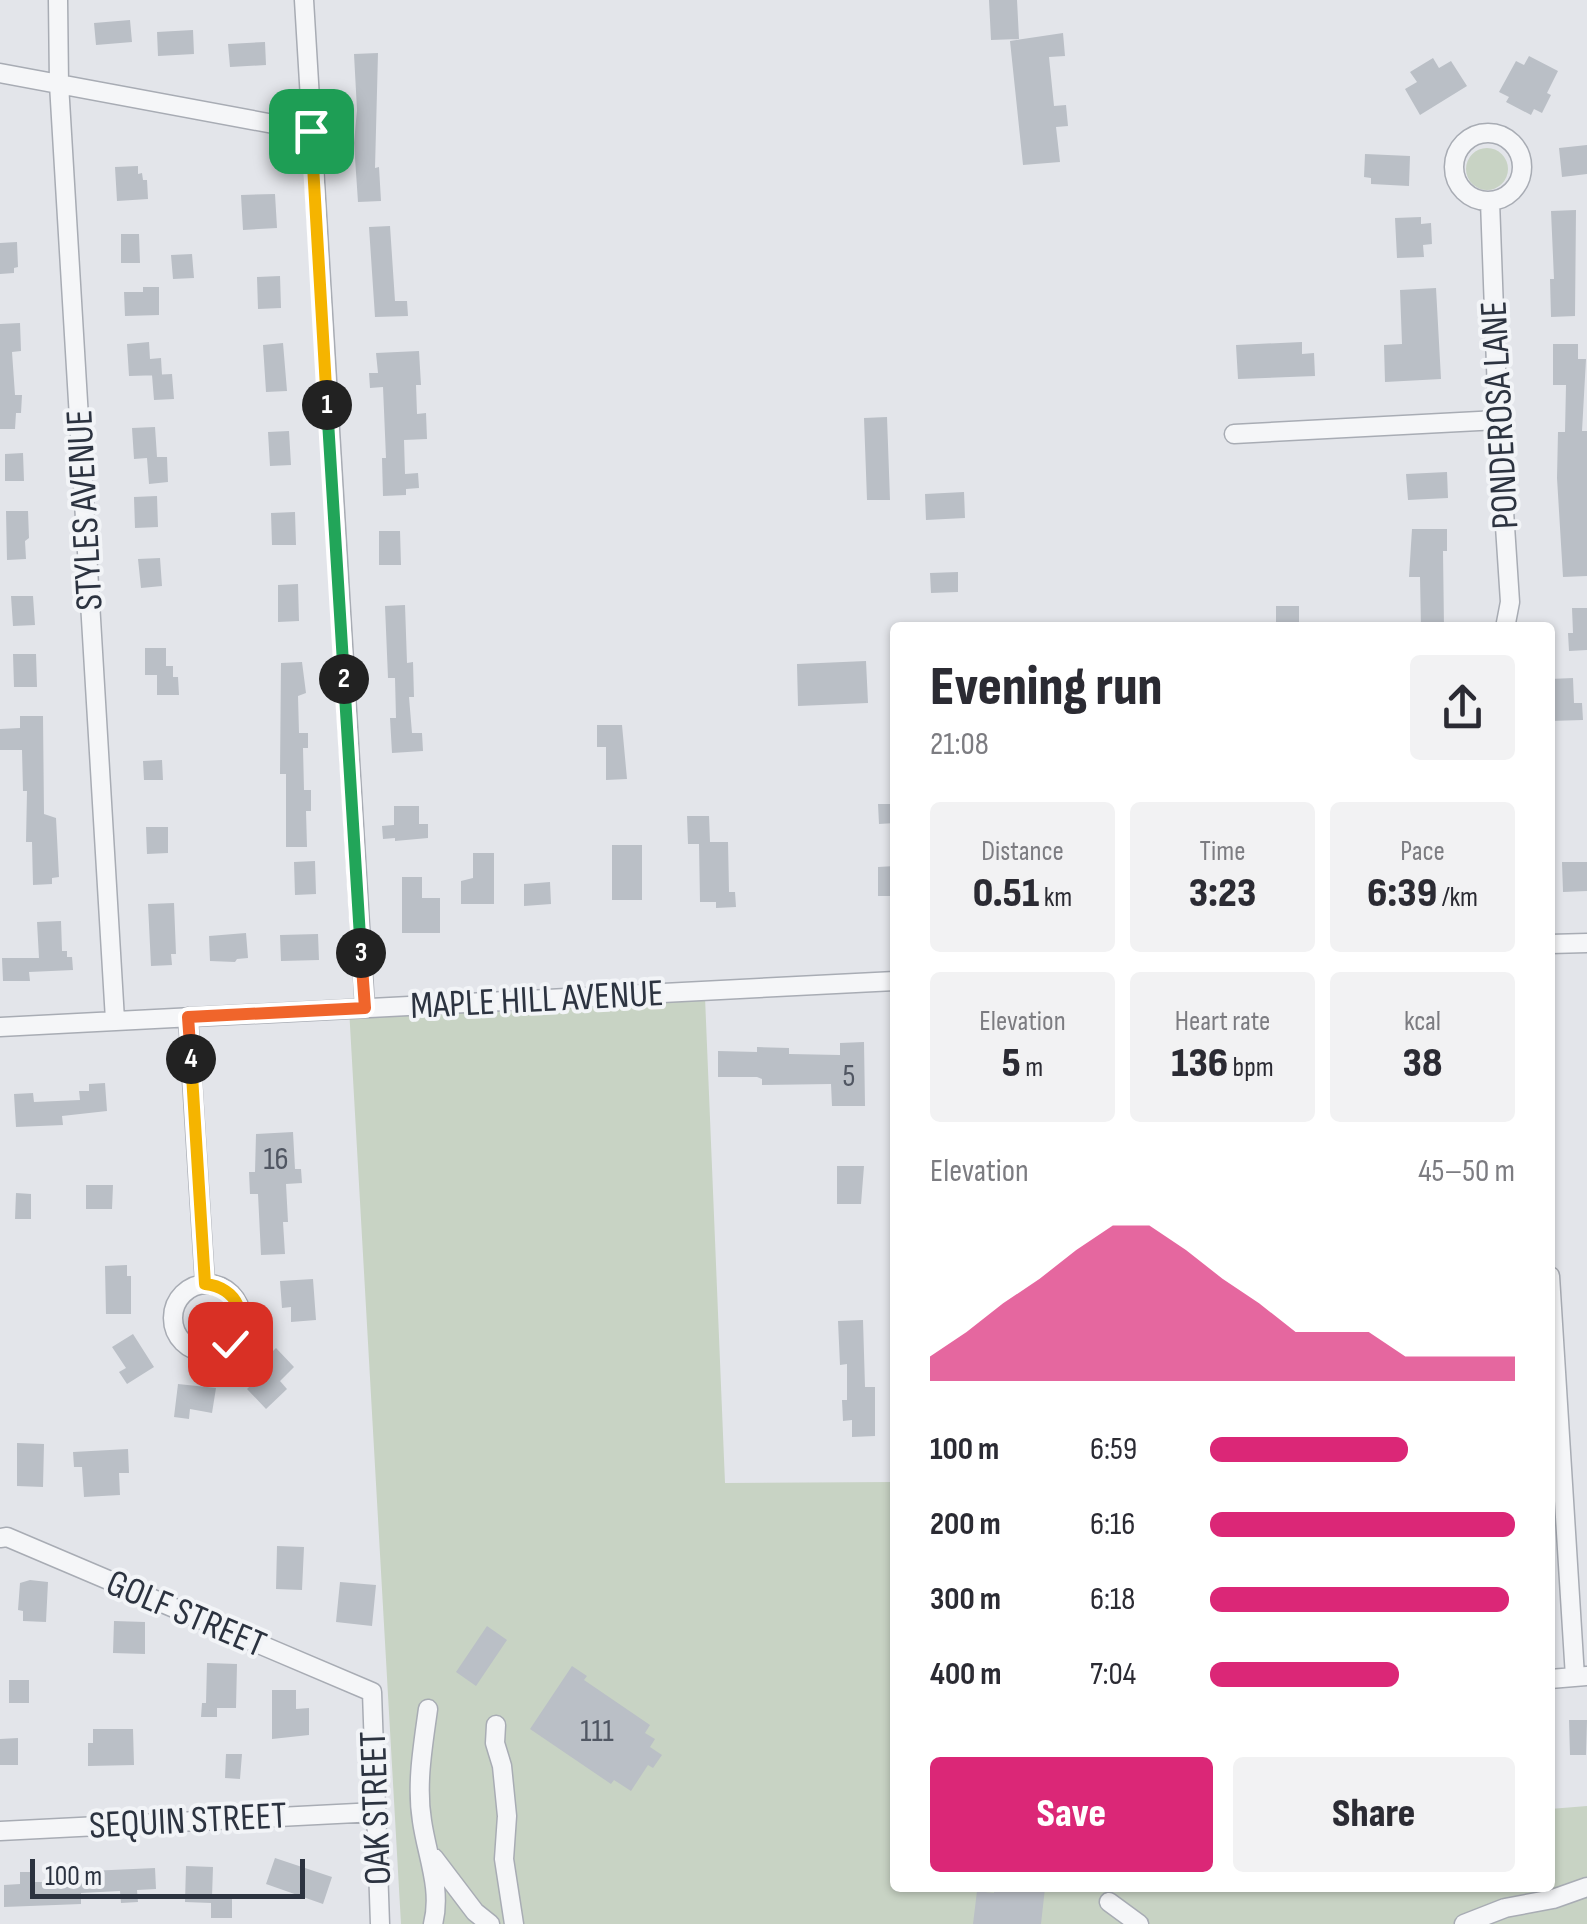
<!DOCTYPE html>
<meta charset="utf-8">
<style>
body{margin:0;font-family:"Sofia Sans Condensed",sans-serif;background:#f2f2f3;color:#2b2b33;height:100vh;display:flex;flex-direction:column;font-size:38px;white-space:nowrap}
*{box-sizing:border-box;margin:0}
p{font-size:32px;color:#7c7c81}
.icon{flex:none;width:55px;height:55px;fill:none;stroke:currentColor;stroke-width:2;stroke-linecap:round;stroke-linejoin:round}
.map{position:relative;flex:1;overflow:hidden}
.details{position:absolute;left:890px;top:622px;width:665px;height:1270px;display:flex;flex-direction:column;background:#fff;border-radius:10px;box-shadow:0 2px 8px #0004}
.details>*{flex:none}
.scale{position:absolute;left:30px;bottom:25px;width:275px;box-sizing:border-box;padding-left:10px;border:5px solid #2c3340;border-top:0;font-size:28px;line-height:35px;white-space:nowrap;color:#2c3340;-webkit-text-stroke:8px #f2f4f7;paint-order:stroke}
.pin{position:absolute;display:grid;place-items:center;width:85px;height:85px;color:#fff;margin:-42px;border-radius:20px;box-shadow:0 5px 15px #0006}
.km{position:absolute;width:50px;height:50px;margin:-25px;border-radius:50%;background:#222;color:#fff;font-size:28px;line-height:50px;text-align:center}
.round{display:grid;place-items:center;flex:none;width:105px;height:105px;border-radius:10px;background:#f2f2f3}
.headline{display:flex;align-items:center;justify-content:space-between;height:170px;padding:0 40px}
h1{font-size:55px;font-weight:800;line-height:75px}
.figures{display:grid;grid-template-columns:repeat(3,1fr);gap:15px;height:170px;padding:10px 40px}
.figures div{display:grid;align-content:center;border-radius:10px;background:#f2f2f3;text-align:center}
.figures b{font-size:42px;font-weight:800}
.figures small{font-size:28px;font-weight:400}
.figures p{font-size:28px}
.chart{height:280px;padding:20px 40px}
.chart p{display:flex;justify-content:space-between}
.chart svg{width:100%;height:180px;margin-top:10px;fill:#db2777;opacity:.7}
.action{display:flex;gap:20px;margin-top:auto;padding:20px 40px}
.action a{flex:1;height:115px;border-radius:10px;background:#db2777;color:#fff;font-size:40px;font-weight:800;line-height:115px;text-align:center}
.action a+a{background:#f2f2f3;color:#2b2b33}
ul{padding:0 40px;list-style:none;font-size:32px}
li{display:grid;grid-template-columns:160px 120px 1fr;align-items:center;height:75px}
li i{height:25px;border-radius:12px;background:#db2777}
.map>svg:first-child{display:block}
.green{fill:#c8d3c4}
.building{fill:#babfc6}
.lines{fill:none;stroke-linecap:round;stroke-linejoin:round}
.minor-casing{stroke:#a8acb4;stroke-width:21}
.minor{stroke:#f5f6f8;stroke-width:18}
.split-1-casing{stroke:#fff;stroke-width:20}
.split-2-casing{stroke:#fff;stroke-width:20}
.split-3-casing{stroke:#fff;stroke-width:20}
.split-4-casing{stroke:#fff;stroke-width:20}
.split-5-casing{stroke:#fff;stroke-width:20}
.split-1{stroke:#f5b400;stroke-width:12}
.split-2{stroke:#22a559;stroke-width:12}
.split-3{stroke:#22a559;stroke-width:12}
.split-4{stroke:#f0652b;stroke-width:12}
.split-5{stroke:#f5b400;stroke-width:12}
.labels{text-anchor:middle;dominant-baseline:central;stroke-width:8;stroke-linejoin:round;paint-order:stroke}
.number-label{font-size:32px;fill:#505662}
.street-label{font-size:38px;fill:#2c3340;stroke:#f2f4f7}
</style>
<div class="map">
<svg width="1587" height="1924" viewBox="0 0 1587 1924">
<rect width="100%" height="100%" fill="#e3e5ea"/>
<!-- green -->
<path class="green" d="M1466 169a21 21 0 1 1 42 0a21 21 0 1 1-42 0Z
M705,997l20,486 170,-1v406h655v-79l37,-3v118h-1186l-52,-916z"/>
<!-- building -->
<path class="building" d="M989,0h28l2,39 -28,1z
M130,20l2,22 -36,3 -2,-22z
M193,30l1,24 -36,2 -1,-24z
M1063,33l2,23 -16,1 5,49 12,-1 2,21 -12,1 4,35 -37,3 -13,-124z
M265,42l1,23 -36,2 -2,-23z
M378,53l-3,115 4,-1 2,34 -23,1 -4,-59 3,-33 -3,-56z
M1529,56l29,15 -11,22 4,2 -9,18 -8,-4 -3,6 -25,-13 3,-5 -10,-5 17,-31 8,4z
M1433,58l6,10 12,-7 16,25 -47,29 -15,-26 12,-7 -7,-10z
M1587,145v29l-25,3 -3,-29z
M1365,154l45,2 -1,30 -38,-2v-6l-7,-1z
M138,166v8l4,-1 1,7h4l1,19 -31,2 -2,-34z
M275,194l2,34 -34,2 -2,-35z
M1576,210l-1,106 -24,1 -1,-38h4l-3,-68z
M1421,217v7l10,-1 1,21 -9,1 1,12 -27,1 -2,-40z
M390,226l5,75h12l1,15 -33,1 -6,-90z
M121,234h18l1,29h-19z
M17,242l1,25 -4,1v5l-14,1v-31z
M192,254l2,24 -21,1 -2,-24z
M280,276l1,32 -23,1 -1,-32z
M143,287h16v28l-34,1 -1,-24h19z
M1436,288l5,91 -56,3 -1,-37 18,-1 -2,-54z
M20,323l1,28 -9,1 3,43h7l-1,18h-5l-1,16h-15v-105z
M149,342l1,17 11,-1 1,17 -33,1 -2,-32z
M1302,342v12l12,-1 1,23 -77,3 -2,-34z
M283,343l4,48 -21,1 -3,-47z
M1553,344h25v15h8l-4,72h5v145l-24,1 -6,-99 1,-46h7l1,-47h-13z
M419,351l2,34h-5l1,29 9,-1 1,26 -23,1 1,34 13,-1 1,15 -13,1v6l-23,1 -1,-38h4l-3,-71 -13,1 -1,-15h9l-2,-20z
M172,374l2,25 -20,1 -2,-25z
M887,417l3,83h-23l-3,-82z
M155,427l2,30h10l1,25 -19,2 -2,-26 -13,1 -2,-31z
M289,431l2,34 -21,1 -2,-34z
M23,453l1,28h-19v-27z
M1447,472l1,26 -40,2 -2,-26z
M964,492l1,26 -39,2 -1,-26z
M157,496l1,31 -23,1 -1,-31z
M6,511h22l1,27 -4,3 1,18 -19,1z
M295,512l1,33h-24l-1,-32z
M1412,529h35v22h-4l1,77h-23l-1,-51h-11z
M379,531h21l1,34h-22z
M160,558l2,28 -21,2 -3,-29z
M958,572v20l-27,1 -1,-20z
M298,584l1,37 -21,1v-37z
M11,596h22l2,29 -22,1z
M405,605l2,58 6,-1 1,35h-5l3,36h10l1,18 -31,2 -2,-35h6l-1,-40h-7l-3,-72z
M1276,606h23v22h-23z
M1572,608h15v42l-18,1 -1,-18h5z
M145,648h21v18h7v11h5l1,18h-22v-20h-12z
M13,654h23l1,33h-23z
M866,661l2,42 -70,3 -1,-42z
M302,662l4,31 -8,3 1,37h9v15h-5l1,42h7v21h-5l1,36h-21v-73h-6l1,-111z
M1573,678l1,25h8l1,17 -33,1v-42z
M20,716h23l1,98 12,4 3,59 -7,1v6l-19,1 -1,-43h-6l1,-51h-4l-1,-41h-22v-21l20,-1z
M597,725h25l5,54 -21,1v-33h-9z
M162,760l1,20h-19l-1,-19z
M878,804h17v19l-16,1z
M394,806h25v18h9v14l-33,3v-3l-12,1 -1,-13 12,-1z
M687,816h22l1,26h18l1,50h6l1,15 -20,1v-6h-16l-1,-58h-11z
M146,827h22v26l-21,1z
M612,845h30v55h-30z
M473,853h21v51h-33v-23l12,-3z
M315,861l1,33 -21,1 -1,-33z
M1562,862h25v29l-24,1z
M895,866v30h-17v-29z
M402,877h20v21h18v35h-38z
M550,882l1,22 -27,2v-22z
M174,903l2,51h-5l1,11 -21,1 -3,-62z
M61,921l1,30h5v6h5l1,13 -44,2 1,9h-27l-1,-23h37l-2,-36z
M246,933l2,25 -11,1 -2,3 -25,-1 -1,-25z
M318,934l1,26 -38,1 -1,-26z
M864,1042l1,64h-33l-1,-22 -69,1v-6l-5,-2h-39v-26l39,1v-5l32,1v6l51,1v-12z
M105,1083l2,28 -45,5 1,9 -47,2 -2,-33 19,-1 1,9 46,-2 -1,-9h10v-7z
M293,1132l2,37h6l1,14 -16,1 2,38h-5l2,32 -24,1 -3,-61h-8l-1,-22h6l1,-38z
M837,1166h27l-3,38h-24z
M86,1185h27l-1,24h-26z
M16,1193l15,1v25h-16z
M127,1265v11h4v38h-25l-1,-48z
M313,1279l3,41 -25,2v-15l-9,1 -2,-27z
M863,1320l2,67h10v49l-23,1v-17l-9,1 -1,-21h5v-36l-7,1 -2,-44z
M133,1334l21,33 -27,17 -8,-12 7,-4 -14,-21z
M276,1348l18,19 -14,14 7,8 -21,20 -19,-20 13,-13 -6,-6z
M178,1384l38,4 -4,25 -22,-4 -1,10 -15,-2z
M17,1443l27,1 -1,43 -26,-1z
M128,1449l1,24h-10l1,22 -36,2 -2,-30h-8l-1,-15z
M277,1546l27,1 -2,43 -26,-1z
M30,1580l18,2 -2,40 -23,-1v-10l-5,-1 2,-27z
M340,1582l36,3 -4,41 -36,-4z
M114,1621l31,1v32l-32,-1z
M487,1626l20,14 -31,46 -20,-14z
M207,1663l30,1 -1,44h-19v9h-16l1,-14h4z
M572,1666l15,10 -3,4 66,45 -5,8 10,6 -5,8 12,8 -9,13 -5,-3 -17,26 -17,-11 -3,4 -81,-55z
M9,1680h20v23h-20z
M272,1690h24v19l13,-1v27l-37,4z
M1569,1720h18l-1,35h-16z
M93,1729h40l1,36 -46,1v-23h5z
M18,1738v27h-18v-26z
M226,1754h16l-2,25 -15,-1z
M275,1858l57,19 -9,27 -57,-20z
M186,1866l27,1 -1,30h20v21h-21v-15l-26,-1z
M155,1868l1,21 -19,1 1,12 -17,1 -1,-12 -39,2v11l-77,3v-22l16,-1v-12h15v10h33v-10z
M994,1888h51l-4,36h-68l4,-33 17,2z"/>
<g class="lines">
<defs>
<path id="minor" d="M58,0l1,84 56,936
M304,0l61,1008
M0,73l311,58
M1454 167a34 34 0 1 1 68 0a34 34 0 1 1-68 0Z
M1490,201l8,219 12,182 -5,26
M1234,434l264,-14
M1550,944l37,-1
M188,1017l17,267
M0,1027l895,-46
M1550,1276l25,401
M173 1318a34 34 0 1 1 68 0a34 34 0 1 1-68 0Z
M0,1538l7,-1 365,155 8,232
M1550,1679l37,-3
M428,1709c-5,37 -12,75 -6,112 5,35 20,68 11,103
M496,1725l-1,18 7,23 5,50 -3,43 10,65
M0,1831l376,-19
M434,1858l41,54 15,12
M1109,1902l30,22
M1464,1924l41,-16 48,-9 34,-12"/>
</defs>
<!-- minor casing -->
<use href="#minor" class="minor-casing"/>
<!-- minor -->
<use href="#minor" class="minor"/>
</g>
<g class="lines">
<defs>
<path id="split-1" d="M311,131l16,274"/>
<path id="split-2" d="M327,405l17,274"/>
<path id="split-3" d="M344,679l17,274"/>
<path id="split-4" d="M191,1059l-3,-42 177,-9 -4,-55"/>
<path id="split-5" d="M191,1059l14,225c32,3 47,34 25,60"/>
</defs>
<!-- split-1 casing -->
<use href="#split-1" class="split-1-casing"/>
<!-- split-2 casing -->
<use href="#split-2" class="split-2-casing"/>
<!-- split-3 casing -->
<use href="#split-3" class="split-3-casing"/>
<!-- split-4 casing -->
<use href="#split-4" class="split-4-casing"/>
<!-- split-5 casing -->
<use href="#split-5" class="split-5-casing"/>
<!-- split-1 -->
<use href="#split-1" class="split-1"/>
<!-- split-2 -->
<use href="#split-2" class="split-2"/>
<!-- split-3 -->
<use href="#split-3" class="split-3"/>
<!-- split-4 -->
<use href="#split-4" class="split-4"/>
<!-- split-5 -->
<use href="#split-5" class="split-5"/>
</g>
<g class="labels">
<!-- number labels -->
<g class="number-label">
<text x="849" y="1076">5</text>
<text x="276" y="1159">16</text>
<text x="597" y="1731">111</text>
</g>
<!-- street labels -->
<g class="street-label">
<text transform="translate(1500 415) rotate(-93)">PONDEROSA LANE</text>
<text transform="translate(85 510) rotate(-93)">STYLES AVENUE</text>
<text transform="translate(537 1000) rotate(-3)">MAPLE HILL AVENUE</text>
<text transform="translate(186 1614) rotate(23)">GOLF STREET</text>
<text transform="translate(376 1808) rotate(-92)">OAK STREET</text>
<text transform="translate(188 1821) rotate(-3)">SEQUIN STREET</text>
</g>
</g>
</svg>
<div class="scale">100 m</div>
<div class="pin" style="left:311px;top:131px;background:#1e9e55"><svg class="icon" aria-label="arrive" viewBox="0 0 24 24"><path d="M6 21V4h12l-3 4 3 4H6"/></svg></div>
<div class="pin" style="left:230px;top:1344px;background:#d93025"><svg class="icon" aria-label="check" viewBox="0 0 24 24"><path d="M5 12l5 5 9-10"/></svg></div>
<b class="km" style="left:327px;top:405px">1</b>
<b class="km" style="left:344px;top:679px">2</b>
<b class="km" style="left:361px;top:953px">3</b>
<b class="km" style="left:191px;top:1059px">4</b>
<section class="details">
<div class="headline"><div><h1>Evening run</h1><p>21:08</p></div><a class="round"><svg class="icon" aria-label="share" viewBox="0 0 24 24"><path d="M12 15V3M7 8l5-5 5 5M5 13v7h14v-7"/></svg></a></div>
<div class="figures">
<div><p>Distance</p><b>0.51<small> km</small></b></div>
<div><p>Time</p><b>3:23</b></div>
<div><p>Pace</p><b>6:39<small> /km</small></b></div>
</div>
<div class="figures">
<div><p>Elevation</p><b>5<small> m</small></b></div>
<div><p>Heart rate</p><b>136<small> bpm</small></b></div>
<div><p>kcal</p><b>38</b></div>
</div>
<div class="chart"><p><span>Elevation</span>45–50 m</p>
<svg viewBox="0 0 160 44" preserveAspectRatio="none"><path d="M0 44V38L10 32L20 25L30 19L40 12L50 6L60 6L70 12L80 19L90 25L100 32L110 32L120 32L130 38L140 38L150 38L160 38V44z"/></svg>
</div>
<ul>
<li><b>100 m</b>6:59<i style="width:65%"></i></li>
<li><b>200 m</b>6:16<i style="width:100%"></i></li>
<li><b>300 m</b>6:18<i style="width:98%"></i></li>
<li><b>400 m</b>7:04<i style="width:62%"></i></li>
</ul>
<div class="action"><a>Save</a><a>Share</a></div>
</section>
</div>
